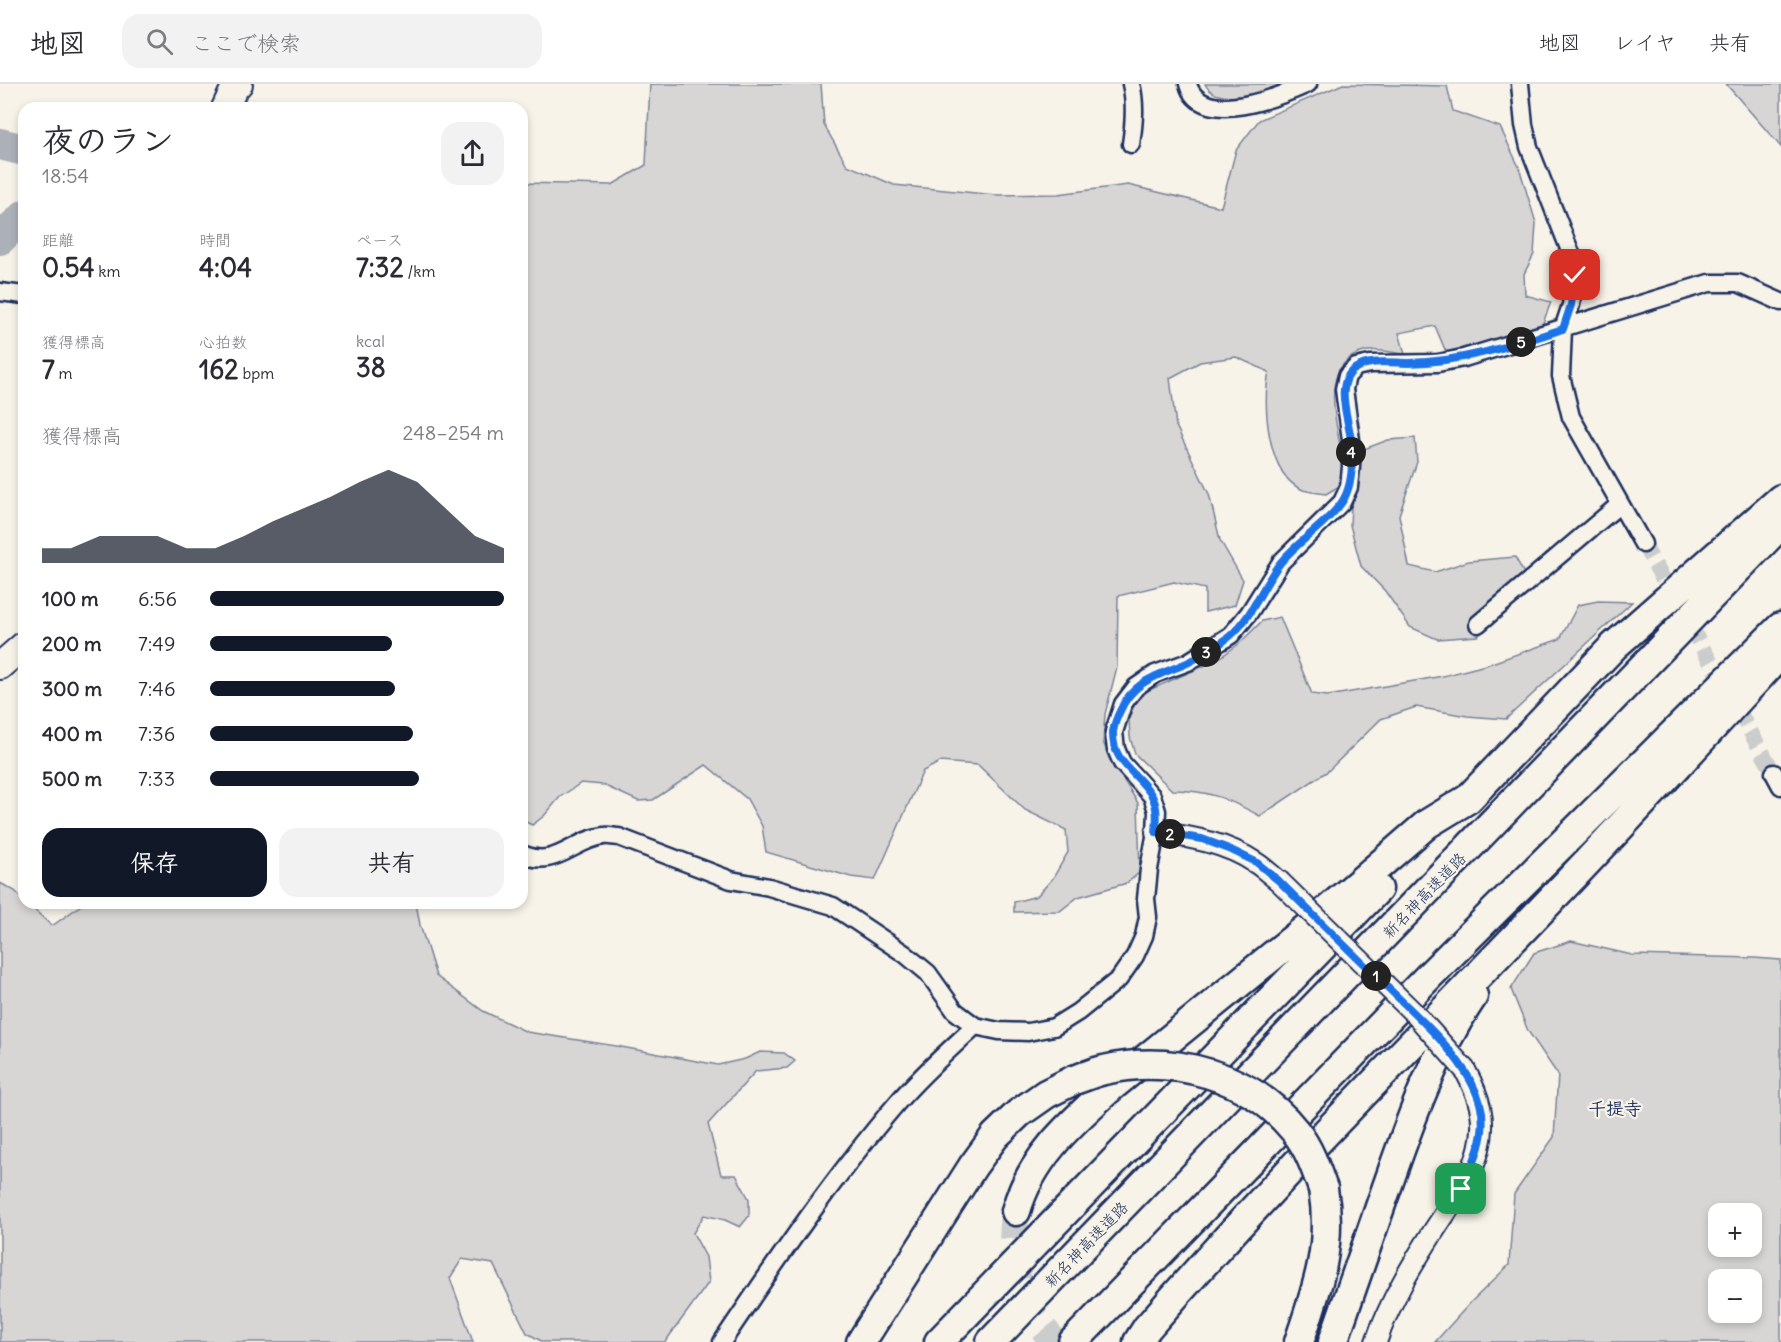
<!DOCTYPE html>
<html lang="ja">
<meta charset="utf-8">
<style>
body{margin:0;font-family:Delius,"Klee One",sans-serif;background:#f2f2f3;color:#2b2b33;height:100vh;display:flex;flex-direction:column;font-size:22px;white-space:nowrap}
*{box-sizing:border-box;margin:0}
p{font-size:20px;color:#7c7c81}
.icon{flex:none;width:33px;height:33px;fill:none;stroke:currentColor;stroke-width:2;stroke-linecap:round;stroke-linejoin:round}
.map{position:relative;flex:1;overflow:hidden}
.sheet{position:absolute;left:18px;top:18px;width:510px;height:807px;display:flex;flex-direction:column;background:#fff;border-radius:18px;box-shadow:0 3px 9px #0003}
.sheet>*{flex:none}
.buttons{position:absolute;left:1708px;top:1119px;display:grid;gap:12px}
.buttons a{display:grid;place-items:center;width:54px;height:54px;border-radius:12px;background:#fff;box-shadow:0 3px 9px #0003;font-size:30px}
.pin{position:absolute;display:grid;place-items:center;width:51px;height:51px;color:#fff;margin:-26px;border-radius:12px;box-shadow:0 3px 9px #0006}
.km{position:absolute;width:30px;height:30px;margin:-15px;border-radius:50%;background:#222;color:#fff;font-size:16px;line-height:30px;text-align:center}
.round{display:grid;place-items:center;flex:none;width:63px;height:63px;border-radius:18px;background:#f2f2f3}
.summary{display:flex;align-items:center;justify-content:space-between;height:102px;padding:0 24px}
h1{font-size:33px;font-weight:700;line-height:45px}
.figures{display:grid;grid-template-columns:repeat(3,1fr);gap:9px;height:102px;padding:6px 24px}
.figures div{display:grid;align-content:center}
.figures b{font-size:26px;font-weight:700}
.figures small{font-size:16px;font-weight:400}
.figures p{font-size:16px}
.chart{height:168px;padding:12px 24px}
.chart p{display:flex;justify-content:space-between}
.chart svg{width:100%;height:108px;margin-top:6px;fill:#111827;opacity:.7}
.cta{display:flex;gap:12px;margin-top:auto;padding:12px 24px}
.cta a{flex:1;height:69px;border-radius:18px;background:#111827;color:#fff;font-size:24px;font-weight:700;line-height:69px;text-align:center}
.cta a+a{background:#f2f2f3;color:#2b2b33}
ul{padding:0 24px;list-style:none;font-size:20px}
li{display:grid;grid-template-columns:96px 72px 1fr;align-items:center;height:45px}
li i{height:15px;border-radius:8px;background:#111827}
header{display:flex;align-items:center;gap:36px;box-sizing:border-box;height:84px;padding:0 30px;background:#fff;border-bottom:2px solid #e1e1e2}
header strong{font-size:28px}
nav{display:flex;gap:33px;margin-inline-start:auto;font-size:21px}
.search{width:420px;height:54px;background:#f2f2f3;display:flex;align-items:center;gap:15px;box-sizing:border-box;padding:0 21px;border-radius:18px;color:#7c7c81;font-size:22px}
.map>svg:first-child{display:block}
.green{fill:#d7d6d4;stroke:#798299;stroke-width:1.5;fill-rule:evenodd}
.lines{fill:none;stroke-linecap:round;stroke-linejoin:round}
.river{stroke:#acb0b9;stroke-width:32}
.minor-tunnel{stroke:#cbcccc;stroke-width:16;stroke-dasharray:16 8;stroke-linecap:butt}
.motorway-tunnel{stroke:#cbcccc;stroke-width:28;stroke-dasharray:28 14;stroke-linecap:butt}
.minor-casing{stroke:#1b2f5e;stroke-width:21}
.tertiary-casing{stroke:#1b2f5e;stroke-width:24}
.primary-casing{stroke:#1b2f5e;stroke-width:30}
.motorway-casing{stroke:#1b2f5e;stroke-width:33}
.minor{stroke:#f7f3e8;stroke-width:16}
.tertiary{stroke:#f7f3e8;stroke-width:20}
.primary{stroke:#f7f3e8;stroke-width:26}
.motorway{stroke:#f7f3e8;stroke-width:28}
.tertiary-bridge-casing{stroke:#1b2f5e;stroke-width:24;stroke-linecap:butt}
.motorway-bridge-casing{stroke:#1b2f5e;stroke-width:33;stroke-linecap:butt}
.tertiary-bridge{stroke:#f7f3e8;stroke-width:20}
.motorway-bridge{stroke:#f7f3e8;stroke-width:28}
.route-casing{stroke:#fff;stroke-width:12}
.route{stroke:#1a73e8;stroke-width:8}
.labels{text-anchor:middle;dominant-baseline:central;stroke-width:4.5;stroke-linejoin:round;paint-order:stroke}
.street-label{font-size:16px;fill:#1b2f5e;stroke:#f7f3e8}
.neighbourhood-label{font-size:18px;font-weight:bold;fill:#1b2f5e;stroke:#f7f3e8}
</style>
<header>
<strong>地図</strong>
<div class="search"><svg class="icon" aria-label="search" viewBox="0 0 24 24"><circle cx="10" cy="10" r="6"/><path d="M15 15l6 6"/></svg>ここで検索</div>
<nav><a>地図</a><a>レイヤ</a><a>共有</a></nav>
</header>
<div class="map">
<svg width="1781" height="1258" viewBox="0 0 1781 1258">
<rect width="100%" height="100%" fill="#f7f3e8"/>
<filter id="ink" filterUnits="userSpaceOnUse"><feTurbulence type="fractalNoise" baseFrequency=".0167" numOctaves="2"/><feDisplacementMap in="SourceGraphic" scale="12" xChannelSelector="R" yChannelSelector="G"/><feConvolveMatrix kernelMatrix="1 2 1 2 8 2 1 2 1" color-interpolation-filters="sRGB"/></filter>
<g filter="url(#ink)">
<!-- green -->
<path class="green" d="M650,0h171l3,41 23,40 47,20 102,10 62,-1 70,-9 93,22 15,-57 23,-30 84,-36 104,2 6,25 47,16 19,40 17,56 -2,31 -10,20 1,21 26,7 -10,26 -95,24 -11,-26 -36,7 6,21c-11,-1 -26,-5 -37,-3 -52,10 -31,70 -26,106 1,9 -1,19 -1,28l-15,9c-7,-1 -16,-2 -23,-4 -36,-14 -41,-86 -34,-118l-33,-15 -36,5 -30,16 6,48 33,68 11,46 23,40 -8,25 -30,7v-23l-31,-7 -56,14 -1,71 -12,47 -2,28 8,18 27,43 2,69 -13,11 -49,14 -18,14 -46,1v-10l23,-6 16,-18 15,-26 -2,-22 -41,-20 -47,-45 -38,-3 -17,9 -48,109 -24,-3 -85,-25 -4,-26 -15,-27 -41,-34 -53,35 -15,1 -35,-16 -22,-2 -21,14 -16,19 -12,9 -10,-5v-637l90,2 34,-20z
M1205,0h79c-19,8 -67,24 -79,0z
M1726,0h55v63z
M1415,354l2,24 -18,53 10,51 26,6 34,-11 46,-4 12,22 -23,32 -26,25 -41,3 -27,-12 -25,-36 -24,-25 -11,-41 1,-18 13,-58 24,-9z
M1598,517l34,1 -126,117 -39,-3 -51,-9 -35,12 -53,52 -68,45c-32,-17 -51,-26 -88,-26l-37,-36 -5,-17 -1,-18 5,-14 13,-14 68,-30 24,-17 23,-23 18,-4 32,77 16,2 115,-20 43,-11 74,-26 18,-34z
M24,643v34l-5,-3 -1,-23z
M0,799l15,8 9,9v3h3l25,23 32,-23h332l4,22 16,51 47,35 44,21 89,14 102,19 27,-6 15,-7 24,1 11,8 -8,7 -31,3 -48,53 13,51h15l13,24v17l-9,11 -15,-7 -21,-5 -11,18 13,24 3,25 -44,60h-122l-16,-9 -34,-69 -31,-5 -12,19 23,64h-473z
M1571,857l61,14 122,3 27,2v382h-346l36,-40 38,-37 5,-71 40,-57 4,-62 -30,-44 -17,-42 23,-36zM1719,1130h33v32h-33zM1719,1196h33v32h-33z"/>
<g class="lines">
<!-- river -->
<path class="river" d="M0,60l24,6
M0,155l24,-23"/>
<!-- minor-tunnel -->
<path class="minor-tunnel" d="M1643,460l131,229"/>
<!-- motorway-tunnel -->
<path class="motorway-tunnel" d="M1016,1127c-9,52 2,93 39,131"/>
<defs>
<path id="minor" d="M1131,0c5,20 3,40 0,60
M1188,0c12,45 93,12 120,0
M1520,0l4,41 5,22 45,114 1,14 -4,30 -8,24 -2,47 10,41 72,127
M0,208l24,3
M1478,540l142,-120
M1774,689l7,13
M522,770c33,16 52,-15 82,-18 5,-1 10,1 15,1l112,43 38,7 64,19 72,48 23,19 27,38 20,15 24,5 29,1 26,-5 24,-15 41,-33 16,-23 9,-20 4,-19 -2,-18 3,-30 7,-37 1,-21 -5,-15 -30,-33 -6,-14 -2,-17 9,-28 13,-17 19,-13 33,-12 43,-27 18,-22 32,-51 61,-60 7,-15 2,-20v-27l-7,-51 3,-13 9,-9 14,-3 68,-1 26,-5 245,-75h29l43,19
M722,1258c55,-82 111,-164 175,-239 24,-28 52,-53 78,-77"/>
<path id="tertiary" d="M1156,748c35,5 71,11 100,31 8,5 15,12 23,18
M1376,1258c14,-41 36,-77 59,-113 16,-25 37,-51 44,-80 8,-30 0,-53 -14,-79"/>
<path id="primary" d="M225,24l9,-19 5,-5
M0,582l24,-21"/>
<path id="motorway" d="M1016,1127c15,-53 54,-87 94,-123l198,-161 119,-103 41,-25 146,-153 167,-147
M861,1258l112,-176 22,-30 24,-23 27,-19 28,-14
M939,1258l439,-453
M991,1258l790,-818
M1073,1258l358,-368 350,-347
M1138,1258l9,-14c127,-147 265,-283 399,-423 80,-83 158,-168 235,-252
M1299,1258c18,-53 34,-97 24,-153
M1333,1258c18,-52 36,-103 54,-155 23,-66 46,-132 86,-191"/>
</defs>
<!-- minor casing -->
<use href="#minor" class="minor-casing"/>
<!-- tertiary casing -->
<use href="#tertiary" class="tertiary-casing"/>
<!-- primary casing -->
<use href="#primary" class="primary-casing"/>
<!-- motorway casing -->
<use href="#motorway" class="motorway-casing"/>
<!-- minor -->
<use href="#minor" class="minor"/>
<!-- tertiary -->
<use href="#tertiary" class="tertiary"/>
<!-- primary -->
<use href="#primary" class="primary"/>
<!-- motorway -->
<use href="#motorway" class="motorway"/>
<defs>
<path id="tertiary-bridge" d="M1279,797l136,133 50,56"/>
<path id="motorway-bridge" d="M1074,996c10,-3 20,-8 30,-10 69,-16 146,5 191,61 14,17 21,38 28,58"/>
</defs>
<!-- tertiary-bridge casing -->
<use href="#tertiary-bridge" class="tertiary-bridge-casing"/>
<!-- motorway-bridge casing -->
<use href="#motorway-bridge" class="motorway-bridge-casing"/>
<!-- tertiary-bridge -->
<use href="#tertiary-bridge" class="tertiary-bridge"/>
<!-- motorway-bridge -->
<use href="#motorway-bridge" class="motorway-bridge"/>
</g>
</g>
<g class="lines" filter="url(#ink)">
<defs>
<path id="route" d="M1461,1105c13,-26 28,-56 19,-86 -14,-47 -66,-89 -100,-123 -34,-33 -68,-66 -101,-99l-23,-19 -27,-13 -27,-10 -46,-7c1,-12 2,-25 -4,-36 -13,-23 -40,-32 -39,-64 1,-7 4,-15 7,-21 13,-31 40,-36 67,-48 15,-7 30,-16 43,-27 23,-19 32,-51 51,-74 18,-22 45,-37 61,-60 11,-17 11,-43 9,-62 -2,-20 -18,-58 5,-72 14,-9 38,-5 53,-5 54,-1 104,-18 154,-34l8,-24 4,-30"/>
</defs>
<!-- route casing -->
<use href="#route" class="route-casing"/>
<!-- route -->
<use href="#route" class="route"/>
</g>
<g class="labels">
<!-- street labels -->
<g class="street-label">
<text transform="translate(1424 811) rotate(-46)">新名神高速道路</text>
<text transform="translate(1086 1160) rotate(-46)">新名神高速道路</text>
</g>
<!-- neighbourhood labels -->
<g class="neighbourhood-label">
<text x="1615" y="1024">千提寺</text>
</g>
</g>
</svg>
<div class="buttons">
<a>+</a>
<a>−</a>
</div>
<div class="pin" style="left:1461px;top:1105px;background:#1e9e55"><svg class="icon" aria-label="arrive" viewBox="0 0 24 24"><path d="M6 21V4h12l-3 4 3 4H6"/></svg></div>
<div class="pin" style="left:1575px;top:191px;background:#d93025"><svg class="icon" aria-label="check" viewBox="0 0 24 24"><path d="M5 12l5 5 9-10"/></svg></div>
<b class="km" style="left:1376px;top:892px">1</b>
<b class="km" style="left:1170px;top:750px">2</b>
<b class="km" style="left:1206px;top:568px">3</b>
<b class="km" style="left:1351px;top:368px">4</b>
<b class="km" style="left:1521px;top:258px">5</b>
<section class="sheet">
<div class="summary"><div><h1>夜のラン</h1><p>18:54</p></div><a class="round"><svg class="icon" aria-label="share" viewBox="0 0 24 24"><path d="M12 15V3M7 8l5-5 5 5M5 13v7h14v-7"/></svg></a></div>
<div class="figures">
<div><p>距離</p><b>0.54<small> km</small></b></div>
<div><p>時間</p><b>4:04</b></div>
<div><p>ペース</p><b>7:32<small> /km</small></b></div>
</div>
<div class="figures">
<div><p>獲得標高</p><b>7<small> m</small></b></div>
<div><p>心拍数</p><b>162<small> bpm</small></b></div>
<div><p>kcal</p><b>38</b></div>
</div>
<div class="chart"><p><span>獲得標高</span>248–254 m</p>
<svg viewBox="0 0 160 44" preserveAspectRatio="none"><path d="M0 44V38L10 38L20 33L30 33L40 33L50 38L60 38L70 33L80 27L90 22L100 17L110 11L120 6L130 11L140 22L150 33L160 38V44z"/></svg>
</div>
<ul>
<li><b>100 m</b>6:56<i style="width:100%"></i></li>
<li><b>200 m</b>7:49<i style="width:62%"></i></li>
<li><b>300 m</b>7:46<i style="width:63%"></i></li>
<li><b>400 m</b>7:36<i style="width:69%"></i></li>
<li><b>500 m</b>7:33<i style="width:71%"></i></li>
</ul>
<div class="cta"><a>保存</a><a>共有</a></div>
</section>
</div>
